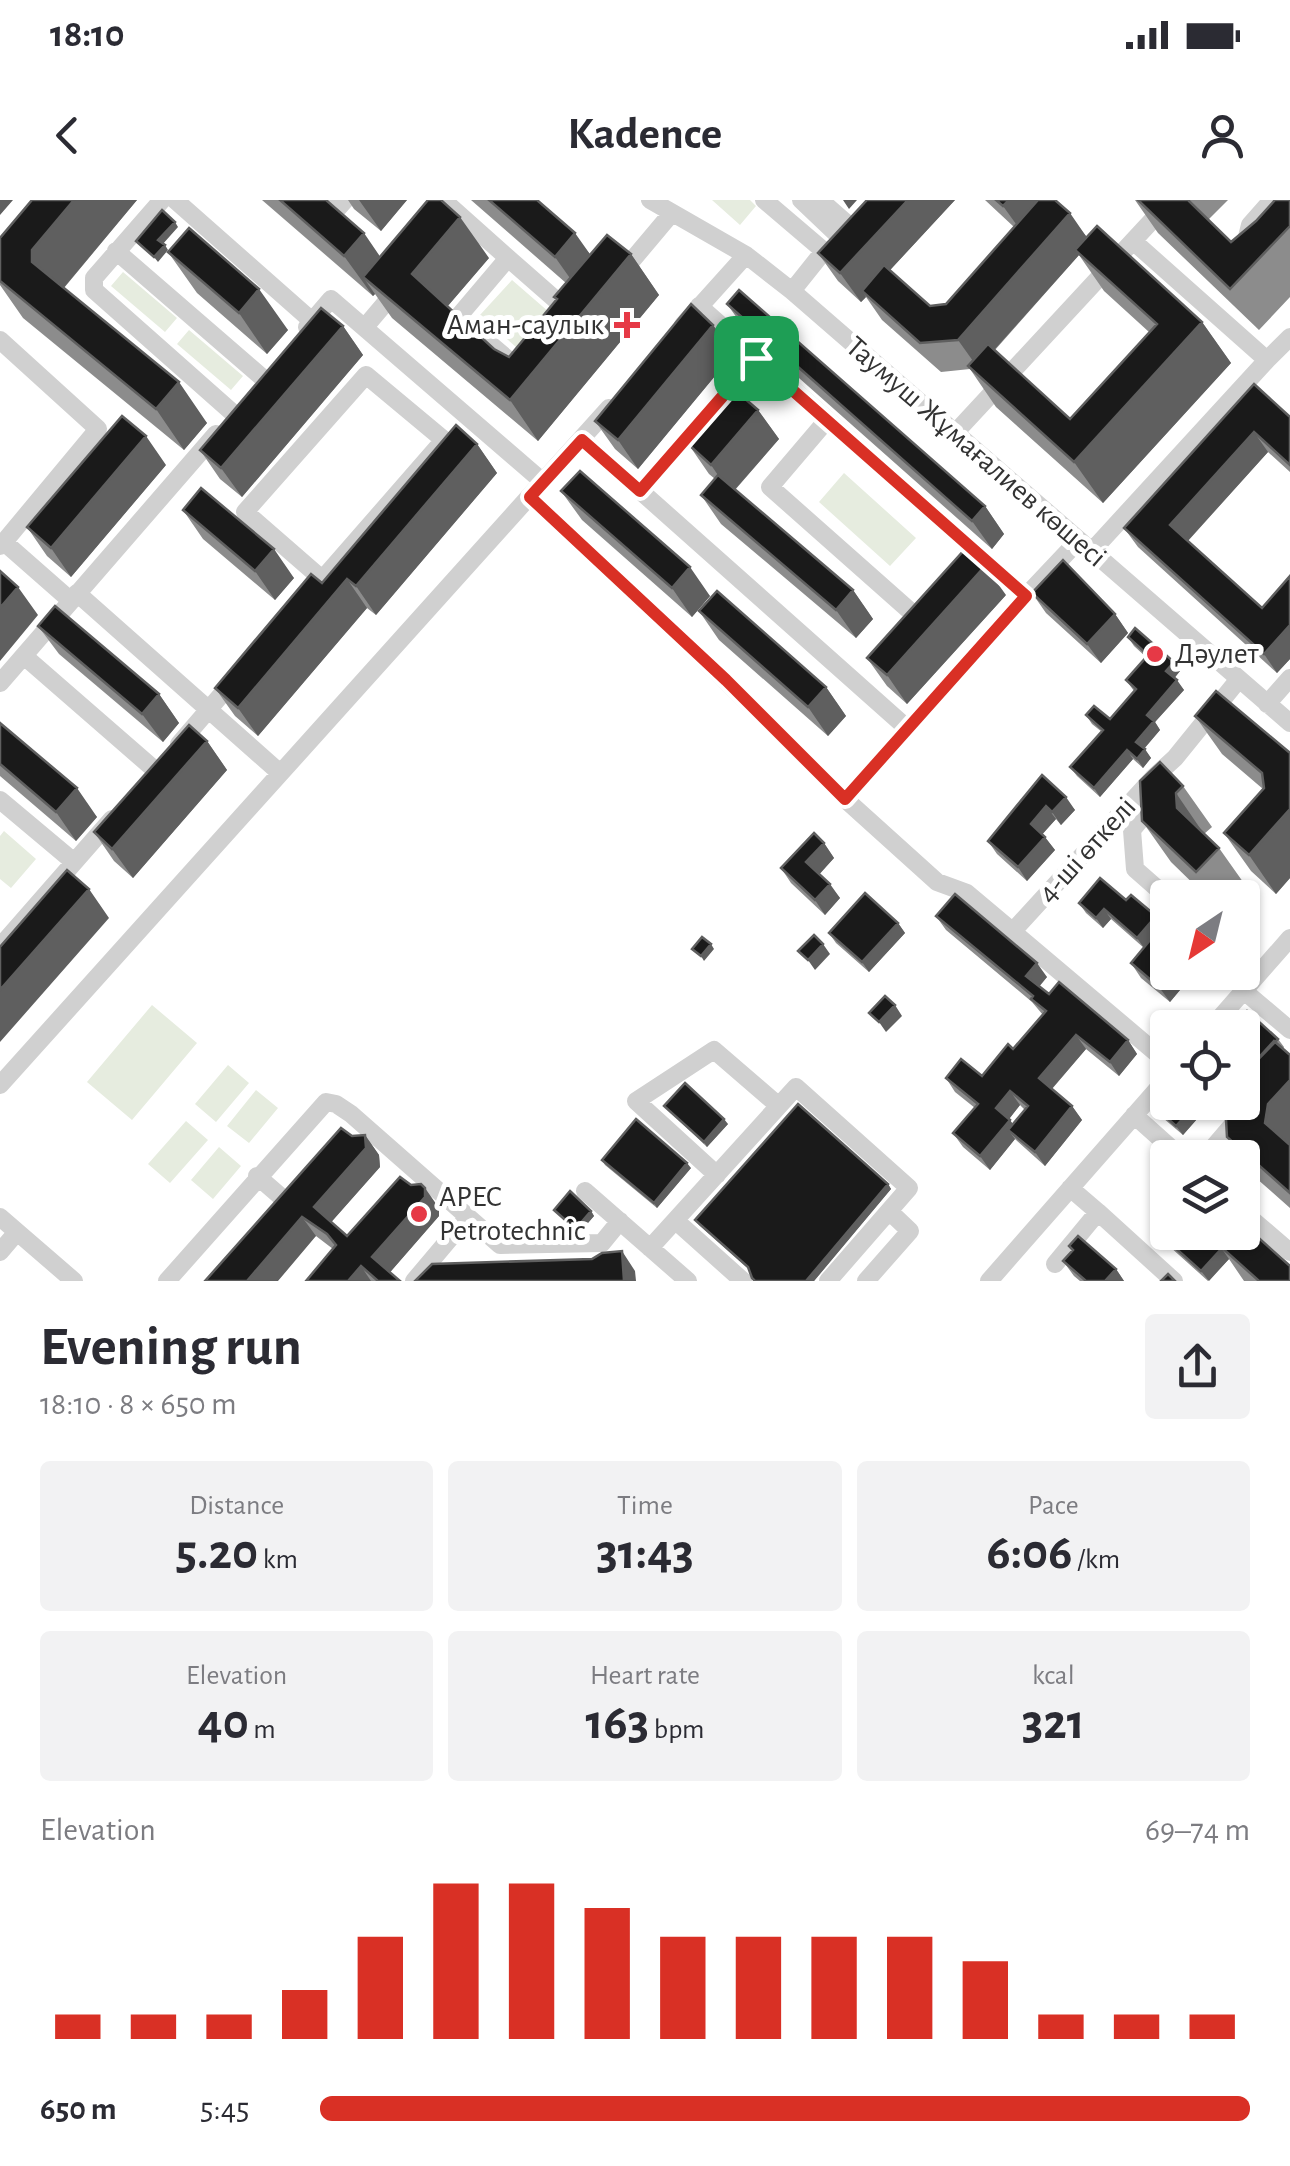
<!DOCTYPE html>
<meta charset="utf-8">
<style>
body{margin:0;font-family:"Alegreya Sans",sans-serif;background:#f2f2f3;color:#2b2b33;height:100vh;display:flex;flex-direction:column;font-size:38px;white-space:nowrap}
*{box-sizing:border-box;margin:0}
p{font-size:32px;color:#7c7c81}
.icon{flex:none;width:55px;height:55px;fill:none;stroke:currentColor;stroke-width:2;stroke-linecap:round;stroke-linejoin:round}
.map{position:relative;height:1081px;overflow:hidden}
.drawer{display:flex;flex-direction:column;background:#fff;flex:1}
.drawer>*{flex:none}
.needle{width:65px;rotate:215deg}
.controls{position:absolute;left:1150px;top:680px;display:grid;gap:20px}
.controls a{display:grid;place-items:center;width:110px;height:110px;border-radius:10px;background:#fff;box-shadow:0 2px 8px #0004;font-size:50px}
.pin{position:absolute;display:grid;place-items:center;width:85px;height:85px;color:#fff;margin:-42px;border-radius:20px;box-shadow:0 5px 15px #0006}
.round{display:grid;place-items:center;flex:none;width:105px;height:105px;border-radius:10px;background:#f2f2f3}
.headline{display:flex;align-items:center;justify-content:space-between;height:170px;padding:0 40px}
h1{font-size:55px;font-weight:600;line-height:75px}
.metrics{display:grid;grid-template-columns:repeat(3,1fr);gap:15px;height:170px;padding:10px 40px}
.metrics div{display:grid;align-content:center;border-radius:10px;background:#f2f2f3;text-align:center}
.metrics b{font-size:50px;font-weight:600}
.metrics small{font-size:28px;font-weight:400}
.metrics p{font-size:28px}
.chart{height:280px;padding:20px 40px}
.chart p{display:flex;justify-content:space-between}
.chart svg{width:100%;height:180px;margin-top:10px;stroke:#d93025;stroke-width:6}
ul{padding:0 40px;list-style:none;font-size:32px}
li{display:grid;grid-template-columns:160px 120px 1fr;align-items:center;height:75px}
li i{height:25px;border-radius:12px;background:#d93025}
.status{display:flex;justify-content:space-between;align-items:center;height:70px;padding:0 50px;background:#fff;direction:ltr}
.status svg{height:28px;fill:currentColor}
header{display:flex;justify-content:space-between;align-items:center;height:130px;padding:0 40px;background:#fff;font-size:45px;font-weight:600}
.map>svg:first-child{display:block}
.green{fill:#e6ecdf}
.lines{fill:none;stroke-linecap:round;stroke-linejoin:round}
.minor{stroke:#d0d0d0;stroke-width:18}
.wall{fill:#8c8c8c;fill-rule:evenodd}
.shaded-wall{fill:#5f5f5f}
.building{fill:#1a1a1a;stroke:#5f5f5f;stroke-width:2.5}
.route-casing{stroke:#fff;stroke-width:20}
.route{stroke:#d93025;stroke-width:12}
.poi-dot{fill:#e63946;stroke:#fff;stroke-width:4}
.labels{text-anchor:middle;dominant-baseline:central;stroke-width:10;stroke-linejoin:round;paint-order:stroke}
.poi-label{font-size:30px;fill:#333;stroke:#fff;text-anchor:start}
.street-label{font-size:30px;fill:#333;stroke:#fff}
</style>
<div class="status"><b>18:10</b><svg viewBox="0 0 49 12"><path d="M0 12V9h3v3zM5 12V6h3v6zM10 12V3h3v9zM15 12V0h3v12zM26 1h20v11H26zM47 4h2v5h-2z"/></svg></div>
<header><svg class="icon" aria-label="back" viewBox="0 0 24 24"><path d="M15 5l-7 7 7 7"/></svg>Kadence<svg class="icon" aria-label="person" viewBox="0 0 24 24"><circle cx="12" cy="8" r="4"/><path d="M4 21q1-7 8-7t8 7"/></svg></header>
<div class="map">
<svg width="1290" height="1081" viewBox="0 0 1290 1081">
<rect width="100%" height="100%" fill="#fff"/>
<!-- green -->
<path class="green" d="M712,0h38l6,6 -16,19z
M123,72l54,46 -12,14 -54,-46z
M512,80l45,39 -32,36 -45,-40z
M189,130l54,46 -12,14 -54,-46z
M844,273l72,65 -26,28 -71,-64z
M4,631l32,28 -25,29 -11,-9v-43z
M152,805l45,38 -65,77 -45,-38z
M228,865l21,18 -33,39 -21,-18z
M256,890l22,18 -29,35 -22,-17z
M186,921l22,19 -38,43 -22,-19z
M219,947l22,19 -28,33 -22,-19z"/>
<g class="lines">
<!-- minor -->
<path class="minor" d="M162,0l-68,78v12l140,124
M175,0l137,121
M329,0l9,8 7,-8
M443,0l65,58
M650,0l96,55 46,36 498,432
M764,0l60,51 7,-1 9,-9
M801,0l41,39
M820,0l32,28
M1133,41l134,119 23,-23
M1253,48l-7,-7 4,-16 22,-25
M116,51l148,128
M618,77l53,-63
M792,91l32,-40
M683,125l63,-70
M307,127l24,-28 211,182
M365,127l33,-39
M0,140l98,89 -94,113
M511,162l-53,-45 50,-59 65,57
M827,220l-57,67 149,132
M954,234l217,-234
M582,239l326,290 118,-133 -327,-290
M640,291l116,-134
M530,297l195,183 120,119 92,83 30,11 201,170
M0,346l4,-4 66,58
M1090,353l177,-193
M77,393l202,179
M1026,396l51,-54
M307,397l137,-157 -78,-65 -121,137 77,67
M24,456l131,114
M0,483l216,-249
M1267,504l23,-26
M179,544l55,-64
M845,599l63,-70
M0,600l74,62
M1155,602l-23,28 3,39 33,29
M1013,731l140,-153 22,-20 64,-79
M0,747l112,-128
M1244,791l46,39
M1211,828l79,-90
M0,885l609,-677
M1134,915l48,43
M1204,958l36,-42
M717,975l-81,-74 78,-51 65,56
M257,976l30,26
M585,991l103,90
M1242,1011l48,41
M1098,1012l76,69
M0,1017l74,64
M676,1021l67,60
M650,1048l146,-161 113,101 -81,93
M0,1052l17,-20
M1055,1064l43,-52 -28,-24
M167,1081l159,-179 10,2 15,10 149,131 102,-2 18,-22
M414,1081l54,-64
M866,1081l44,-50 -21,-20
M989,1081l179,-204"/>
</g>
<!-- wall -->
<path class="wall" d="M32,0h105l-73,88 143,135 -23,27 -161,-132 -23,-33v-47z
M262,0h64l54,57 109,1 -42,49 47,42 15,8 47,-57 -2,-3 12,-14 -95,-83h66l53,54h41l28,41 -121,146 -146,-123 -17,-24 -2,2z
M348,0h59l-26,31 -27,-22z
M867,0h88l-65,70 40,36 16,-2 68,-77 -29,-27h70l32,37 115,85 29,41 -128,140 -107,-96 -26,-38 -29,3 -59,-52 -16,-23 -5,5 -23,-21 -20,-28zM1079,55l25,36 45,41 -79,87 -75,-69z
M1135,0h93l-20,20 23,22 59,-42v97l-31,33 -101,-97z
M168,52l120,78 -21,24 -70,-61z
M727,104l258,202 19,28 -12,15 -245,-217z
M343,126l20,29 -121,142 -22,-18 -20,-29z
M734,153l-96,116 -23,-20 -20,-28z
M1254,184l36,33v55l-22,-20 -80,89 74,67 28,-32v83l-13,14 -139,-126 -14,-19z
M758,210l21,29 -44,51 118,100 20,29 -17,19 -135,-114 -20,-29 14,-16 -6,-5 -20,-29z
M477,244l20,29 -121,142 -9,-7 -109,128 -23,-20 -20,-28 107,-105z
M166,265l-95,112 -24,-21 -20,-29z
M561,291l149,105 -18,21 -110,-97z
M183,310l111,68 -19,22 -72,-61z
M1032,393l83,21 13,19 -27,30 -55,-50z
M1006,395l-99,109 -20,-18 -20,-28z
M699,411l127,76 20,29 -18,20 -109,-96z
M38,426l121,68 20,29 -16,19 -104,-88z
M1128,437l46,25 6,9 -6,7 10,12 -29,32 5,8 -16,19 7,9 -8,10 -10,-9 -33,38 -23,-21 -7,-9 32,-35 -10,-8 -6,-9 24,4 24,-28 -8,-11 20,-23 -12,-11z
M1195,516l95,37v125l-14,16 -25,-23 -27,-38 39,-44 -41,-35z
M0,523l97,94 -21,24 -76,-65z
M207,541l20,29 -94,108 -19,-17 -20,-29z
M1042,575l33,35 -14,15 -5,-6 -14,15 13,16 -28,31 -30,-27 -9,-13z
M1183,586l29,41 -8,7 15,14 29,41 -8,9h-32l-37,-36 -29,-41z
M824,643l10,15 -15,16 21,24 -15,17 -34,-32 -10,-15z
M1126,700l30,16 7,10 -11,13 38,39 -20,24 -29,-24 -10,-15 13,-15 -33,-29 -8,9 -17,-15 -7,-10z
M936,716l111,61 -8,10 10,7 79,46 9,14 -18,22 -33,-27 -34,40 20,17 10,14 -37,46 -30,-27 -25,31 -27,-23 -10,-14 22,-25 -20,-16 -9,-14 36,-2 31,-27 30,-34 -11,-13 -86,-72zM1020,905l5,5 -12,15 -4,-6z
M898,723l7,10 -36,39 -33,-29 -7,-10z
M1278,839l6,8 -1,2 7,6v153l-34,-30 -29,-41 -3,-35h18z
M1168,902h44l-29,33 -20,-17 -6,-9z
M664,906l64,18 -21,23z
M365,935l14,20 1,12 -49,55 16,14 92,-28v8l-49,56 10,9h-94l27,-32 -17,-13 -111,45 147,-145z
M602,960l89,8 -34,40 -52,-43z
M888,984l3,5 -77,92h-60l-5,-12 -50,-44 -4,-5z
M554,1010l37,1 3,5 -13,15h-5z
M1242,1032l48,49h-46l-15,-22 -21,22 -39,-35 -7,-10z
M1069,1046l47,23 8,12h-44l-6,-5 -11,-15 9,-10z"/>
<!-- shaded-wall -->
<path class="shaded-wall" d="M0,0h13l-13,15z
M74,0h63l-76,91 -29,-29v-12z
M359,0h48l-26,31z
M843,0h14l-8,9z
M908,0h47l-88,95 -5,-4 4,6 -5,5 -21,-29z
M1009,0h30l-15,35 -21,-29z
M1070,13l20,29 -15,8 4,5 -101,113 -20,-28z
M460,17l29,41 -49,57 -28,-41z
M175,22l3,5 -16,18 -4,-5z
M364,33l28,41 -29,3 12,17 -2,2 -29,-40z
M575,33l29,41 -20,24 -29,-41z
M165,45l3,5 -10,12 -4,-5z
M631,54l28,41 -121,146 -28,-41z
M259,89l29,41 -21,24 -28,-41z
M1202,122l29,41 -128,140 -29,-41z
M713,125l21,28 -96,116 -20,-29z
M343,126l20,29 -121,142 -21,-29z
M179,182l28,41 -23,27 -28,-41z
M758,210l21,29 -48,55 -20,-29z
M1254,232l14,20 -84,93 -14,-20z
M146,236l20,29 -95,112 -20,-29z
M477,244l20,29 -121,142 -20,-29z
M985,306l19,28 -12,15 -20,-28z
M274,349l20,29 -19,22 -20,-29z
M985,366l21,29 -99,109 -20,-29z
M690,367l20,29 -18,21 -20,-29z
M347,379l20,29 -109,128 -20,-28z
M18,387l20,28 -38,46v-53z
M853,390l20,29 -17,19 -20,-28z
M1115,414l13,19 -27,30 -14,-19z
M1290,425v34l-13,14 -13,-19z
M1174,462l6,9 -7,9 -7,-9z
M1177,480l7,10 -29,32 5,8 -18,21 -6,-9 11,-27z
M826,487l20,29 -18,20 -20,-29z
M159,494l20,29 -16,19 -21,-28z
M207,541l20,29 -94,108 -21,-29z
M1145,549l6,9 -8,10 -6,-9z
M1127,550l6,9 -33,38 -6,-9z
M77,588l20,29 -21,24 -20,-29z
M1176,593l28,41 -27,-26z
M1066,597l9,13 -14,15 -9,-13z
M1046,606l10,13 -16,18 -9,-13z
M1290,609v69l-14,16 -27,-39z
M1045,637l10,13 -28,31 -9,-14z
M824,643l10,15 -17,19 -11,-15z
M830,684l10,14 -15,17 -10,-15z
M89,689l20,29 -109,124v-52z
M1104,709l7,10 -8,9 -7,-10z
M1156,716l7,10 -19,22 -7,-10z
M898,723l7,10 -36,39 -7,-10z
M711,744l3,5 -10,12 -3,-5z
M823,744l7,10 -15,16 -7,-10z
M1037,763l10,14 -11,13 -10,-14z
M1172,772h14l4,6 -20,24 -11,-15z
M895,805l7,11 -16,16 -7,-10z
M1076,835l10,14 -37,43 -10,-14z
M1128,840l9,14 -18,22 -9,-14z
M1290,880v78l-25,-35 3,-19z
M1010,891l10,14 -14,18 -10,-15z
M1198,902h14l-29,33 -7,-9z
M1072,906l10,14 -37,46 -10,-14z
M724,919l4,5 -21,23 -3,-5z
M1010,920l10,14 -12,-4 7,9 -25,31 -10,-14z
M365,935l14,20 1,12 -53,60 -13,-20z
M687,963l4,5 -34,40 -3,-5z
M888,984l3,5 -77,92h-8z
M425,988l14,20v8l-53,61 -14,-20z
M591,1011l3,5 -13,15 -3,-5z
M302,1017l14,19 -38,45h-31z
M1222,1049l7,10 -20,22 -8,-10z
M622,1051l13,20 1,10h-12z
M361,1066l10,15h-23z
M1116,1069l8,12h-19z"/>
<!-- building -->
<path class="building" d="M32,0h42l-42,50v12l147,120 -23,27 -156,-128v-43z
M280,0h46l38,33 -20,23z
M428,0h13l19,17 -48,57 82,75 15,8 48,-58 -3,-2 53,-62 24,19 -121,146 -147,-123z
M489,0h48l38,33 -20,24z
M867,0h41l-68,73 -22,-20z
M996,0h13l-6,6z
M1038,0h17l15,13 -112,127 -38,3 -58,-52 22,-26 46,41 16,-2z
M1138,0h50l43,42 25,-21 19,-21h15v26l-60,63z
M162,10l13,12 -17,18 7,5 -11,12 -18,-16z
M1097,26l105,96 -128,140 -106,-96 20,-22 82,75 87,-95 -82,-74z
M189,28l70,61 -20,24 -71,-61z
M739,90l246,216 -13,15 -245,-217z
M691,104l22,21 -95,115 -23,-19z
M321,108l22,18 -122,142 -21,-18z
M1254,184l36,33v48l-36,-33 -84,93 92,83 28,-32v49l-26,29 -140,-126z
M736,191l22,19 -47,55 -22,-20z
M122,216l24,20 -95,112 -24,-21z
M456,225l21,19 -121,142 -9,-7 -109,129 -23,-20 96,-114 11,9z
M580,271l110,96 -18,21 -111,-97z
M718,275l135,115 -17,20 -135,-115z
M201,288l73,61 -19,22 -72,-61z
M966,348l19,18 -98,109 -20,-17z
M1063,360l52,54 -28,30 -55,-51z
M0,371l18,16 -18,21z
M717,391l109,96 -18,20 -109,-96z
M55,406l104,88 -17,20 -104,-88z
M1135,428l39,34 -8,9 11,9 -30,35 7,6 -18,21 9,7 -8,10 -10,-9 -33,38 -24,-21 33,-37 -17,-15 8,-9 16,13 26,-30 -10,-9 22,-25 -20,-18z
M1216,491l74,62v56l-41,46 -25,-22 40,-45 -2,-15 -67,-57z
M0,523l77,65 -21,24 -56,-48z
M189,525l18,16 -95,108 -18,-17z
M1160,562l23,24 -7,7 1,15 42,40 -23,24 -54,-51 -2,-40z
M1042,575l24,22 -14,15 -6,-6 -15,18 14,13 -27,30 -30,-26z
M814,633l10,10 -18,19 24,22 -15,16 -34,-32z
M67,670l22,19 -89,101v-43z
M1100,678l26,22 5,-5 25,21 -19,22 -33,-29 -8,9 -17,-15z
M865,693l33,30 -36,39 -33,-29z
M955,694l82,69 -11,13 23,18 10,-12 69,58 -18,22 -34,-27 -37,43 33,28 -37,46 -27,-22 20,-24 -18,-15 -14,17 14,12 -30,36 -27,-23 25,-29 -32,-26 15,-19 21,17 26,-32 5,5 33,-38 -15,-12 2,-3 -97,-80z
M814,735l9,9 -15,16 -10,-9z
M702,737l9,7 -10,12 -9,-7z
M1151,739l17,13v20h4l-13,15 -28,-24z
M885,796l10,9 -16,17 -10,-9z
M1247,811l31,28 -36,37v-48h-10z
M1274,841l16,14v25l-22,24 -3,19 25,22v48l-63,-56 -2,-35h17v-26z
M685,883l39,36 -20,23 -40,-36z
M1168,898v4h30l-22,24 -19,-17z
M798,904l90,80 -82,97h-51l-3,-3 -4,-11 -53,-47z
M636,919l51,44 -33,40 -52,-43z
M341,928l11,8 13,-1 1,13 -52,59 33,29 53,-59 11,8 10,-1 4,4v9l-53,60 28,24h-22l-17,-15 -13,15h-42l30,-36 -9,-11 -25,-17 -55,64h-42z
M570,991l21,20 -13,15h-6l-18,-16z
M1242,1023l48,43v15h-31l-39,-35 13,-14h9z
M1168,1030v2h65l-13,14 2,2 -21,23 -39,-35z
M1078,1036l38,33 -11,12h-19l-23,-20 10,-11 -4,-4z
M622,1051l2,30h-209l17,-17 160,-5 10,-6z
M1168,1074l7,7h-14z"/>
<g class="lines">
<defs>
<path id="route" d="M756,158l270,238 -181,203 -119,-119 -196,-183 52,-57 58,51z"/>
</defs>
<!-- route casing -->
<use href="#route" class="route-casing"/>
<!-- route -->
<use href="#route" class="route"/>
</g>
<!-- markers -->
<g class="poi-dot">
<path d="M622 110h10v10h10v10h-10v10h-10v-10h-10v-10h10z"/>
<circle cx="1155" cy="454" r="10"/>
<circle cx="419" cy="1014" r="10"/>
</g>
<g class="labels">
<!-- poi labels -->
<g class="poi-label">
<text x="604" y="125" text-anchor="end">Аман-саулык</text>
<text x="1175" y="454">Дәулет</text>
<text x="439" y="997">APEC<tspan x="439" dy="34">Petrotechnic</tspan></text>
</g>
<!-- street labels -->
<g class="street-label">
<text transform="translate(976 252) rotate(41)">Таумуш Жұмағалиев көшесі</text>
<text transform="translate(1087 650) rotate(-48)">4-ші өткелі</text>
</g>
</g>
</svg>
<div class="controls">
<a><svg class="needle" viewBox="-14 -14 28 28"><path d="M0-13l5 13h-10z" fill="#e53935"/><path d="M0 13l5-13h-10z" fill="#7c7c81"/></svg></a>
<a><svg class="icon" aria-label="locate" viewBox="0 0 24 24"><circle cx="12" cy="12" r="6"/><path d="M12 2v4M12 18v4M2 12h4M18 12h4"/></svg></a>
<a><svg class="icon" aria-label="layers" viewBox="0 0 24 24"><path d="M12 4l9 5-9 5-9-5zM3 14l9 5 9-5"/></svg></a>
</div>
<div class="pin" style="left:756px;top:158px;background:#1e9e55"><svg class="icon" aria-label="arrive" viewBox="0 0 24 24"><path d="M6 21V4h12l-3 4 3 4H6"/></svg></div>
</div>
<section class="drawer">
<div class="headline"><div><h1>Evening run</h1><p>18:10 · 8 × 650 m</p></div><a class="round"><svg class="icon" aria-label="share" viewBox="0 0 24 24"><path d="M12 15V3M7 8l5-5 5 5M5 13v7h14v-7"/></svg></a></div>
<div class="metrics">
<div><p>Distance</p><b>5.20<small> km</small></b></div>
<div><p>Time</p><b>31:43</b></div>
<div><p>Pace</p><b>6:06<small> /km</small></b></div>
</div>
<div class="metrics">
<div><p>Elevation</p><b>40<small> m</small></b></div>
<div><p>Heart rate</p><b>163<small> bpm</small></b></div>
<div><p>kcal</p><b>321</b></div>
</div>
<div class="chart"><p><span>Elevation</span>69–74 m</p>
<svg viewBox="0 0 160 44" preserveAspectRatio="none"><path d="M5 44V38M15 44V38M25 44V38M35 44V32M45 44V19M55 44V6M65 44V6M75 44V12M85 44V19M95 44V19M105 44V19M115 44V19M125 44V25M135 44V38M145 44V38M155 44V38"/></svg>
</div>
<ul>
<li><b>650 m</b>5:45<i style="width:100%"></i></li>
</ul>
</section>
